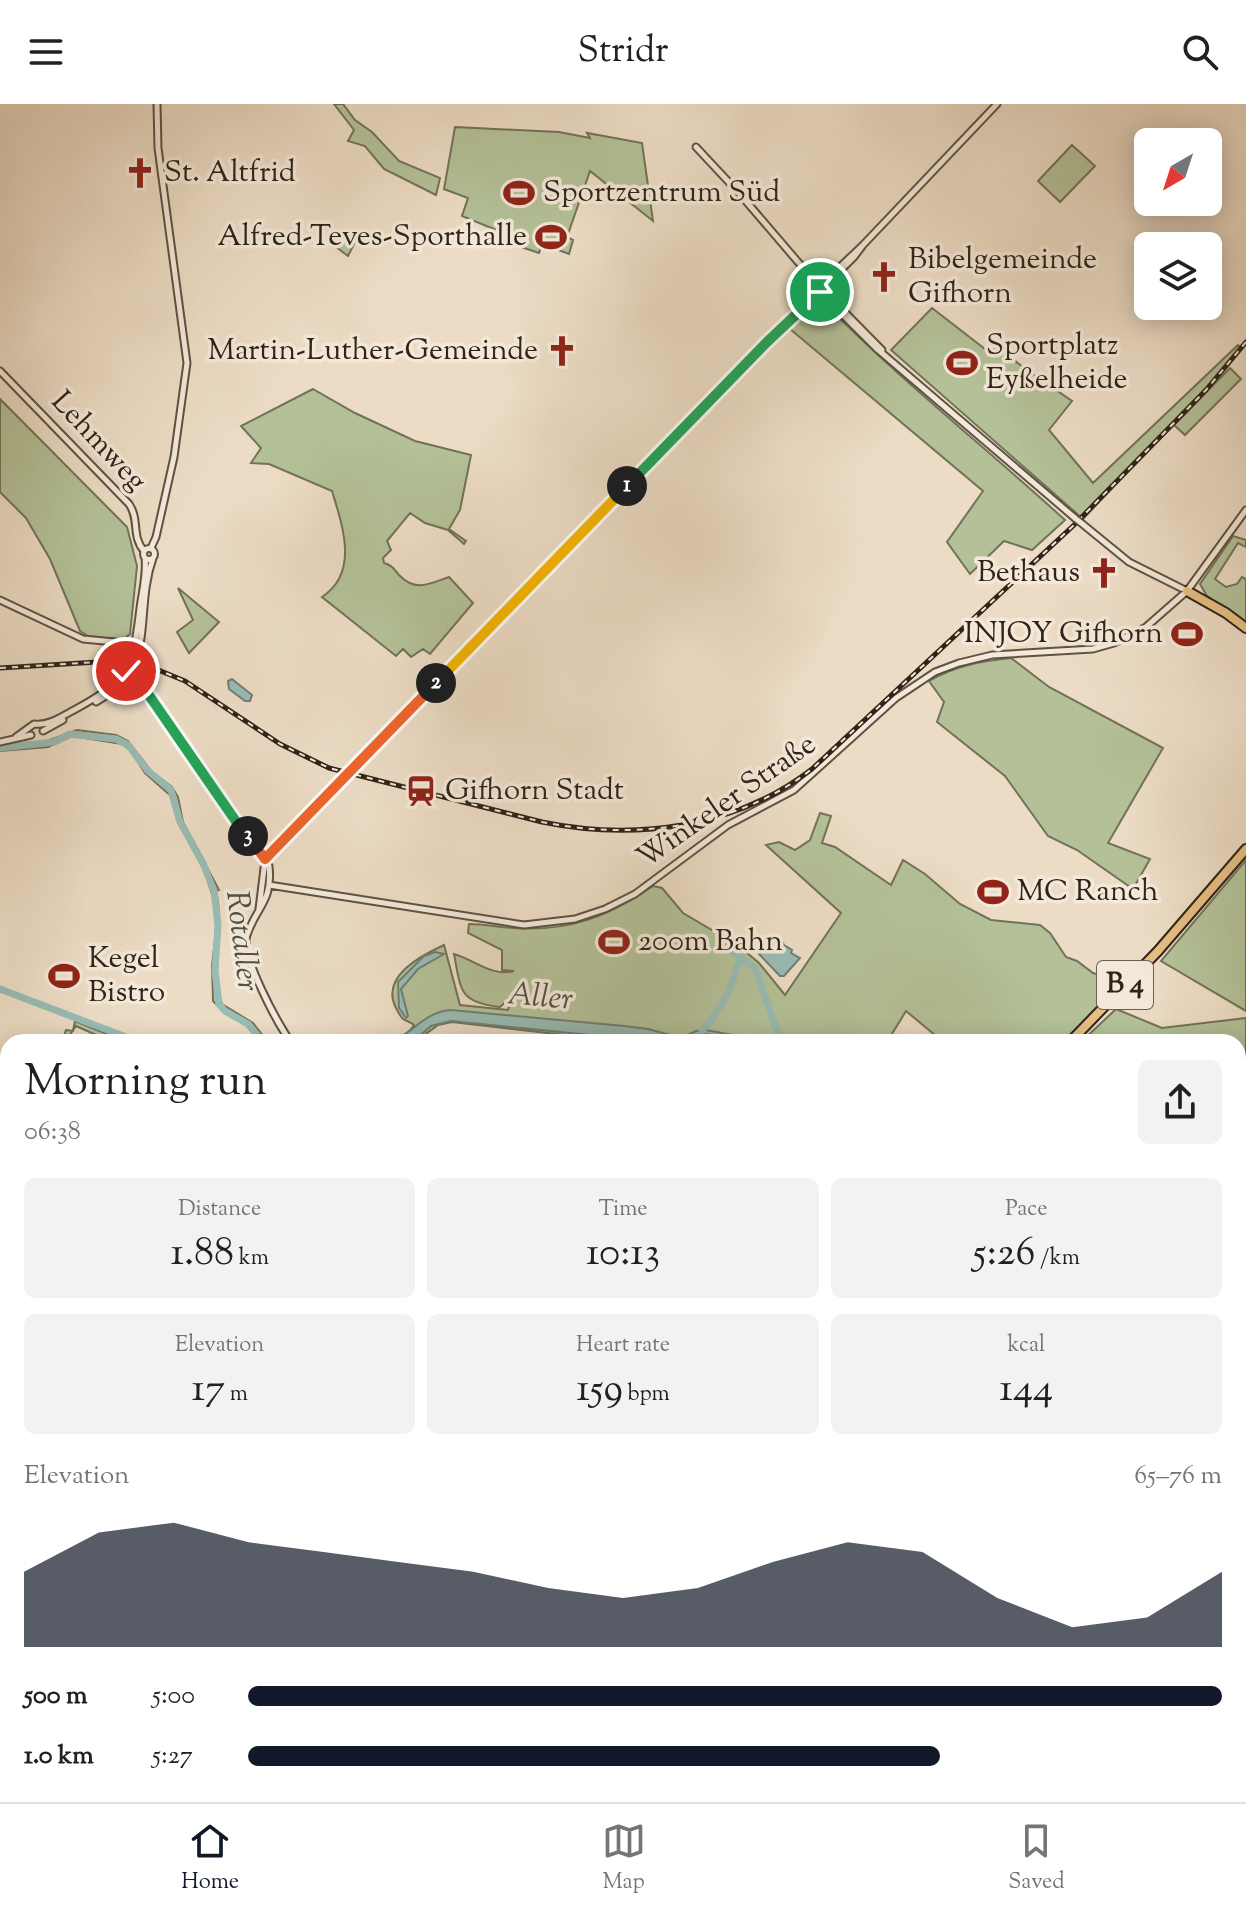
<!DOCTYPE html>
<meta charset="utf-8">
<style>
body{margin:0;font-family:"Sorts Mill Goudy",serif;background:#f2f2f2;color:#202124;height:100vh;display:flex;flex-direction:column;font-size:30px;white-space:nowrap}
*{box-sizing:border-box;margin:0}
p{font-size:26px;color:#757577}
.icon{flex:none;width:44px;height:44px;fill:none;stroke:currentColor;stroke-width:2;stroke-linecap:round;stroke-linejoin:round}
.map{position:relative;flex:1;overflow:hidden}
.side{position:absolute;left:0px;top:930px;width:1246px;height:768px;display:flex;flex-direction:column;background:#fff;border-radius:24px 24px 0 0;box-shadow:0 4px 20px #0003}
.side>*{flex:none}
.needle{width:52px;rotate:219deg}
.fabs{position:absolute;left:1134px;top:24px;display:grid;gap:16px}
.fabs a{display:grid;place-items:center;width:88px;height:88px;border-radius:12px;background:#fff;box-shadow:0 4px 20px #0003;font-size:40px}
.pin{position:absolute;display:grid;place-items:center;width:68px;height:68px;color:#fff;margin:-34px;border:4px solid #fff;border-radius:50%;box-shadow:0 2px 8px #0007}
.km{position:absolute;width:40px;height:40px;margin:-20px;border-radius:50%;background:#222;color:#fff;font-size:22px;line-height:40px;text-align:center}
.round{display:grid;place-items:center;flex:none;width:84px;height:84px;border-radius:12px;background:#f2f2f2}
.summary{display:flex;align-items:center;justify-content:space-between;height:136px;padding:0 24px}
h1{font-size:44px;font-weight:600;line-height:60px}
.metrics{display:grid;grid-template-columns:repeat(3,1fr);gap:12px;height:136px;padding:8px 24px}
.metrics div{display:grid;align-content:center;border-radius:12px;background:#f2f2f2;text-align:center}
.metrics b{font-size:40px;font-weight:600}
.metrics small{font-size:22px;font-weight:400}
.metrics p{font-size:22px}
.chart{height:224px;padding:16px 24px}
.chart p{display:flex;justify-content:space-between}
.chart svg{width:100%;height:144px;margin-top:8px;fill:#111827;opacity:.7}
ul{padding:0 24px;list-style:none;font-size:26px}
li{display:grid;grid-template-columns:128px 96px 1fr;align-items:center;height:60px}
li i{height:20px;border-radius:10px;background:#111827}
header{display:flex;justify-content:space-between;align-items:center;height:104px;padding:0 24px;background:#fff;font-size:36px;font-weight:600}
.tab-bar{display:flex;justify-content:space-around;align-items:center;height:112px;border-top:2px solid #e0e0e0;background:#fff;font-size:22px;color:#757577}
.tab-bar a{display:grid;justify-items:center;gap:4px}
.tab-bar .on{color:#111827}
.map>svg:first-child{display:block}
.green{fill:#b4c198;stroke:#727258;stroke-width:2}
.water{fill:#99bcb4;stroke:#6f7f75;stroke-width:2}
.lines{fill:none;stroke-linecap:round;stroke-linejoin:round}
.stream{stroke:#6f7f75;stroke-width:2}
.river{stroke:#99bcb4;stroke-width:7}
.tertiary-casing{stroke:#5e5242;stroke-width:9}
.primary-casing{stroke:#2f2417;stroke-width:11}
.trunk-casing{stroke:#2f2417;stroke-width:12}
.tertiary{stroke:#f3e8d9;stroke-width:5}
.primary{stroke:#e6be82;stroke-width:7}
.trunk{stroke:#e6be82;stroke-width:8}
.rail-casing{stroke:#2f2417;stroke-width:5}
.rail{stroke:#f3e8d9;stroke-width:2;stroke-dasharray:6;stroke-linecap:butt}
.tertiary-bridge-casing{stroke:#5e5242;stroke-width:9;stroke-linecap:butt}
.tertiary-bridge{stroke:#f3e8d9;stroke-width:5}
.split-1-casing{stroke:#fff;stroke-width:16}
.split-2-casing{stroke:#fff;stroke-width:16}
.split-3-casing{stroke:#fff;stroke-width:16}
.split-4-casing{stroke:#fff;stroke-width:16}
.split-1{stroke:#22a559;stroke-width:10}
.split-2{stroke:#f5b400;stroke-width:10}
.split-3{stroke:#f0652b;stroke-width:10}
.split-4{stroke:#22a559;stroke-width:10}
.labels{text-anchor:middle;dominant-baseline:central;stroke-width:7;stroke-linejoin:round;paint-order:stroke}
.shield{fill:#f3e8d9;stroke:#6a5f51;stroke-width:2}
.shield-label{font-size:28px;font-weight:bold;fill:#2f2417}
.poi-label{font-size:30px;fill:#2f2417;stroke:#f3e8d9;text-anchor:start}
.street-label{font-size:30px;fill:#2f2417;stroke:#f3e8d9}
.water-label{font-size:32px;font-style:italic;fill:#4f5246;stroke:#f3e8d9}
</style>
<header><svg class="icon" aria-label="menu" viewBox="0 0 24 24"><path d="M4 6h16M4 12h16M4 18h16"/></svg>Stridr<svg class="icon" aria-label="search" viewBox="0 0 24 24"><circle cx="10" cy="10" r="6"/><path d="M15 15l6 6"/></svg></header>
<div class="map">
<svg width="1246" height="1698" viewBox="0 0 1246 1698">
<rect width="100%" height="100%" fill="#ecdcc5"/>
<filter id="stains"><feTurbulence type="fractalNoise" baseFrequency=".0025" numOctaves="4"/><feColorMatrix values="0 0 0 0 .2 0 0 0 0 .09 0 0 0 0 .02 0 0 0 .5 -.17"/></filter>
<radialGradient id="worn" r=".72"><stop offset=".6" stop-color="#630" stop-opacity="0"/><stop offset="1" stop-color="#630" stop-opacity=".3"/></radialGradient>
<!-- green -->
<path class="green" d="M334,0h9l12,16 17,12 27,29 41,17 -4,17 -52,-26 -19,-23 -17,-5 6,-11z
M455,23l104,5 31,6 -3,-5 55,10 11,78 -63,-50 -23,66 6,3 -4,14 -27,-10 -3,9 -39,-13 1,-8 -39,-16 6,-18 -24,-9z
M1072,41l23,21 -35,36 -22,-21z
M335,131l20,7 -7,14 -16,-12z
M816,200l10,1c76,76 160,143 239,215l-33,30 -28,-9 -34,33 -23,-32 36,-51 -193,-162z
M932,204l53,41 7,-7 32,26 48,33 -23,29 44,53 145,-138 3,3 -14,18 -144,153 -192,-169z
M1230,264l11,11 -56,56 -11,-10z
M313,285l42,24 60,28 56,14 -11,55 -11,19 17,12 -2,3 -16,-14 -23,-7 -15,-10 -23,28 4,9 -8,8 1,5c8,2 10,6 15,12 17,18 32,8 50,2l24,26 -43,51 -7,-5 -12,8 -8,-8 -7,7 -74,-59c37,-24 21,-70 10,-106l-63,-27 -18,-1 10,-15 -20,-22z
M0,295l127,128 10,39 -7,68 -7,6 -35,-4 -8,-5 -30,-72 -24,-41 -26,-26z
M1233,432l13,4v7l-8,-4 -23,36 11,8 11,-3 5,-7 4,2v43l-39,-26 -7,-12z
M178,484l41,34 -30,31 -12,-21 16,-12z
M1011,554l38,29 114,61 -55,95 42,16 -17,30 -56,-39 -29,-14 -43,-60 -68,-54 7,-20 -15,-21c26,-15 52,-20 82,-23z
M77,626l39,5 12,6 24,31 20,15 6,10 5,25 36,68 -3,1c9,37 -6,77 6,113l31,19 15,19h-8l-13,-16 -21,-12 -13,-13 -1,-36 5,-42 -2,-19 -10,-32 -28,-53 -6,-23 -26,-23 -15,-23 -8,-6 -50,-8 -24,11 -48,4v-6l47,-4z
M820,709l11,3 -9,27 13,4 56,38 12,-25 22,14 35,30 31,16 49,5 10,8 16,24 11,4 16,12 29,9 -58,60h-115l-13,-6 -30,-25 -19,31h-261l-174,-20 -14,3 -23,17h-25l18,-9 6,-8c-3,-3 -8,-4 -11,-6 -3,-3 -5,-7 -7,-11 -16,-31 24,-52 48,-63l16,60 48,5 3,-13 -11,10c-41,-5 -39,-16 -46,-53 21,6 38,23 60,17l-12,-1v-20l-34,-17 1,-9c15,0 29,3 44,4 55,4 95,-11 140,-42l9,2 21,25 56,33 20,17 26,32 56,-82 -75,-68 13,-3 16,8 15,-10z
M1246,756v151l-85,-50z
M1116,905l46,19 84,-10v407l-8,-5v-378h-157z
M75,917l32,13 -2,5 -29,-13 -11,16h-17l4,-7 12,1 2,-6 7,1z
M1246,1589v43l-8,-13v-28z
M236,1690h136l-9,8h-118z
M421,1690h46l8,8h-49z
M614,1690h47l-5,8h-47z
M710,1690h188l6,8h-192z
M920,1690h40l-6,8h-33z
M981,1690h24l10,8h-40z"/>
<!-- water -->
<path class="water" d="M232,575l20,16 -2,6h-5l-16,-12 -1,-8z
M779,832l5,9 8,5 -1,3 9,5 -16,18h-4l-21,-22 17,-17z
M435,848l9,2 -26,15 -17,20 7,27 -2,2 -7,-10 -1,-26 26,-26z
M451,906l173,16 24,3 33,9 15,-7 10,-1 63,12h-32l-2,-4 -29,-4 -21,8h-26l-20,-7 -11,6 -8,-3 -169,-17 -20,5 -18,16h-20c20,-11 35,-31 58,-32z"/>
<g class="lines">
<!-- stream -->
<path class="stream" d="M1238,1315l8,5
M1239,1582l7,-1
M755,1690l6,8"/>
<!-- river -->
<path class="river" d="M0,644l54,-6 16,-8 46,5 12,6 19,25 24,20 9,32 23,41 11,28 4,34 -3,45 4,34 6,7 23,13 15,18
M729,845l26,19 26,74
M0,885l139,53
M702,927c18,-20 30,-42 36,-68l7,-2
M0,1143l8,-4"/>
<defs>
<path id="tertiary" d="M696,43l43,46 77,90 66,67
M816,179l1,6 59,59 200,171
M780,225l20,-24 63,-60 134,-141
M0,267l129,133c11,16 2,32 15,47
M1080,418l49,40 58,29
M151,444l5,-11 18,-80 13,-94 -29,-215 -1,-44
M143.5 450a5.5 5.5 0 1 1 11 0a5.5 5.5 0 1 1-11 0Z
M0,496l83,39 53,5
M131,567l10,10 89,129
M127,570l17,14
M96,598c64,-37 37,-86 57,-144
M43,627l20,-11
M16,633l18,-13c14,2 27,-7 40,-14 54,-29 59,-43 66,-102 2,-16 7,-34 5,-50
M0,638l31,-7
M230,707l39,55c4,36 -13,41 -22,69 -7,19 31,90 44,107
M265,755l489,-504 100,-98 9,-12
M269,781l255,40 51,-6 30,-10 30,-15 93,-69 66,-35 102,-92 39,-26 24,-9 33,-8 101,-6 21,-6 32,-16 41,-36 59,-81
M259,805l6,-49
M0,1202l8,6
M0,1207l8,4
M0,1229l8,-12
M473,1690l2,8
M1012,1690l11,8"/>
<path id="primary" d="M0,1463l8,11
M207,1690l10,8
M216,1690l11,8"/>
<path id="trunk" d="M1187,487l39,22 20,15
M1070,938l88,-91 88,-102
M415,1690l3,8
M215,1697l1,1
M368,1698l8,-8
M380,1698l6,-8"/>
</defs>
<!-- tertiary casing -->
<use href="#tertiary" class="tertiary-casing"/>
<!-- primary casing -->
<use href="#primary" class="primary-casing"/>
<!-- trunk casing -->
<use href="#trunk" class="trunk-casing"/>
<!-- tertiary -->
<use href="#tertiary" class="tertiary"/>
<!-- primary -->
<use href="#primary" class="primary"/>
<!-- trunk -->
<use href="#trunk" class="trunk"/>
<defs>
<path id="rail" d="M0,564l114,-7 37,6 34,14 95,63 49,24 213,54c93,19 194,6 270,-53l262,-244 132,-135 40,-48"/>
</defs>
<!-- rail casing -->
<use href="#rail" class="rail-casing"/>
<!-- rail -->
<use href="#rail" class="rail"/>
<defs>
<path id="tertiary-bridge" d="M1076,415l4,3"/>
</defs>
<!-- tertiary-bridge casing -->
<use href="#tertiary-bridge" class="tertiary-bridge-casing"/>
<!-- tertiary-bridge -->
<use href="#tertiary-bridge" class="tertiary-bridge"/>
</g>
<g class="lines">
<defs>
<path id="split-1" d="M627,382l140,-144 53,-50"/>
<path id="split-2" d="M436,579l191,-197"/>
<path id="split-3" d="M248,732l17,23 171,-176"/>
<path id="split-4" d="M126,567l18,17 91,132 13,16"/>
</defs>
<!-- split-1 casing -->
<use href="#split-1" class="split-1-casing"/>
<!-- split-2 casing -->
<use href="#split-2" class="split-2-casing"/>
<!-- split-3 casing -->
<use href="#split-3" class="split-3-casing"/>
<!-- split-4 casing -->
<use href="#split-4" class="split-4-casing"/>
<!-- split-1 -->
<use href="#split-1" class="split-1"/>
<!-- split-2 -->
<use href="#split-2" class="split-2"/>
<!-- split-3 -->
<use href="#split-3" class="split-3"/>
<!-- split-4 -->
<use href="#split-4" class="split-4"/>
</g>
<!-- icons -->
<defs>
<symbol id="church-bare" viewBox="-9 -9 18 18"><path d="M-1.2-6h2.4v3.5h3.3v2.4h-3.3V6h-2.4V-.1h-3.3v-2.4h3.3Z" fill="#8f2418" stroke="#f3e8d9" stroke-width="2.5" paint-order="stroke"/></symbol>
<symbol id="stadium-bare" viewBox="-9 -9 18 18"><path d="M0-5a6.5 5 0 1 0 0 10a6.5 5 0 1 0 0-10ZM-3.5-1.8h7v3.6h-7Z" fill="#8f2418" stroke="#f3e8d9" stroke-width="2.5" paint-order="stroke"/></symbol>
<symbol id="station-bare" viewBox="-9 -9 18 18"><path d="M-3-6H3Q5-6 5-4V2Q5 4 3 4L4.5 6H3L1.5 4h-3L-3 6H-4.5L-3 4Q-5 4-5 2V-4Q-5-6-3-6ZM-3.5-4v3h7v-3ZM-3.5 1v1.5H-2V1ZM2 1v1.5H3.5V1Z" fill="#8f2418" stroke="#f3e8d9" stroke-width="2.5" paint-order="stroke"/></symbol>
</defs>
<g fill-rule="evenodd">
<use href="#church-bare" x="118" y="47" width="44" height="44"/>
<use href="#stadium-bare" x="497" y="67" width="44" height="44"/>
<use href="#stadium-bare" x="529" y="111" width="44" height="44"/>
<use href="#church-bare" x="862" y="151" width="44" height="44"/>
<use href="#church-bare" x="540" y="225" width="44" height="44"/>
<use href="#stadium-bare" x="940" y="237" width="44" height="44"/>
<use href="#church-bare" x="1082" y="447" width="44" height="44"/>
<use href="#stadium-bare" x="1165" y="508" width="44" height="44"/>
<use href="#station-bare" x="399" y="665" width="44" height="44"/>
<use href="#stadium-bare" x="971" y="766" width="44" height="44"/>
<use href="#stadium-bare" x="592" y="816" width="44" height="44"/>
<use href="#stadium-bare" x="42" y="850" width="44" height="44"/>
</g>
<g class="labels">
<!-- shield labels -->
<rect class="shield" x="1097" y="857" width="56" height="48" rx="6"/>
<g class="shield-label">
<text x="1125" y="881">B 4</text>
</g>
<!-- poi labels -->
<g class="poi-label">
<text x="164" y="69">St. Altfrid</text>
<text x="543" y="89">Sportzentrum Süd</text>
<text x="527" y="133" text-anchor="end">Alfred-Teves-Sporthalle</text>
<text x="908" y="156">Bibelgemeinde<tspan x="908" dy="34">Gifhorn</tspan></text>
<text x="986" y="242">Sportplatz<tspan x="986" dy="34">Eyßelheide</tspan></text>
<text x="538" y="247" text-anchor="end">Martin-Luther-Gemeinde</text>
<text x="1080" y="469" text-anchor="end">Bethaus</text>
<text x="1163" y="530" text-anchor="end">INJOY Gifhorn</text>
<text x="445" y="687">Gifhorn Stadt</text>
<text x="1017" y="788">MC Ranch</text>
<text x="638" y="838">200m Bahn</text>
<text x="88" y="855">Kegel<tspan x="88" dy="34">Bistro</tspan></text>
</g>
<!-- street labels -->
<g class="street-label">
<text transform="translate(98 338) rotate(47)">Lehmweg</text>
<text transform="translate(727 698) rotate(-35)">Winkeler Straße</text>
</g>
<!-- water labels -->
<g class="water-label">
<text transform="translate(241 837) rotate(83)">Rotaller</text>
<text transform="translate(540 894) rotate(5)">Aller</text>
</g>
</g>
<rect width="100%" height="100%" filter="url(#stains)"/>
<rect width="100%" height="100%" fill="url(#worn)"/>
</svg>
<div class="fabs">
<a><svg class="needle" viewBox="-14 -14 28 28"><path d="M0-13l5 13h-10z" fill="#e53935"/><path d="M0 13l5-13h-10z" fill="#757577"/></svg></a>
<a><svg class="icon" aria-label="layers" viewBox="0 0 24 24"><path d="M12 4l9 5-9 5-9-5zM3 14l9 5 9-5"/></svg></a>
</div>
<div class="pin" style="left:820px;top:188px;background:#1e9e55"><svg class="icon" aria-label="arrive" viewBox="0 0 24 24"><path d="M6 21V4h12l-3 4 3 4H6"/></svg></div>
<div class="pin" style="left:126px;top:567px;background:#d93025"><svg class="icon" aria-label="check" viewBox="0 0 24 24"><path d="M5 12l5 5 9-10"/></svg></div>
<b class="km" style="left:627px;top:382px">1</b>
<b class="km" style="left:436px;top:579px">2</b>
<b class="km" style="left:248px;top:732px">3</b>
<section class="side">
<div class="summary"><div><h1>Morning run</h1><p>06:38</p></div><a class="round"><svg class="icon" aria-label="share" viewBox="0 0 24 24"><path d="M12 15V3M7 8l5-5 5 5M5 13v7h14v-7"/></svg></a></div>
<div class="metrics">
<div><p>Distance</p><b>1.88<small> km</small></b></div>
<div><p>Time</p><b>10:13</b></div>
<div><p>Pace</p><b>5:26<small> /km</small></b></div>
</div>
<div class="metrics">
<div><p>Elevation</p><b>17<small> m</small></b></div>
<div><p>Heart rate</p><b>159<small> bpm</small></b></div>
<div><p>kcal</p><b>144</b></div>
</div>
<div class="chart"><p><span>Elevation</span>65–76 m</p>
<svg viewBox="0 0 160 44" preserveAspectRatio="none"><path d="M0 44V21L10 9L20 6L30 12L40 15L50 18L60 21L70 26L80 29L90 26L100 18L110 12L120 15L130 29L140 38L150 35L160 21V44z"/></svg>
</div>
<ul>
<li><b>500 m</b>5:00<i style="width:100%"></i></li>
<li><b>1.0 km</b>5:27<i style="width:71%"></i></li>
</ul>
</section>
</div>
<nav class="tab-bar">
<a class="on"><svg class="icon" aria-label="home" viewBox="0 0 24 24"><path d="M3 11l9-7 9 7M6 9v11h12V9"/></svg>Home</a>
<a><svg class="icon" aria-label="map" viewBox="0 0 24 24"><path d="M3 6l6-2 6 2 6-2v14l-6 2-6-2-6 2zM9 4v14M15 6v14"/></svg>Map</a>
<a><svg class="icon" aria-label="saved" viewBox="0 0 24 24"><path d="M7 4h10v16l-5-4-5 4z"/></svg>Saved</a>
</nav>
